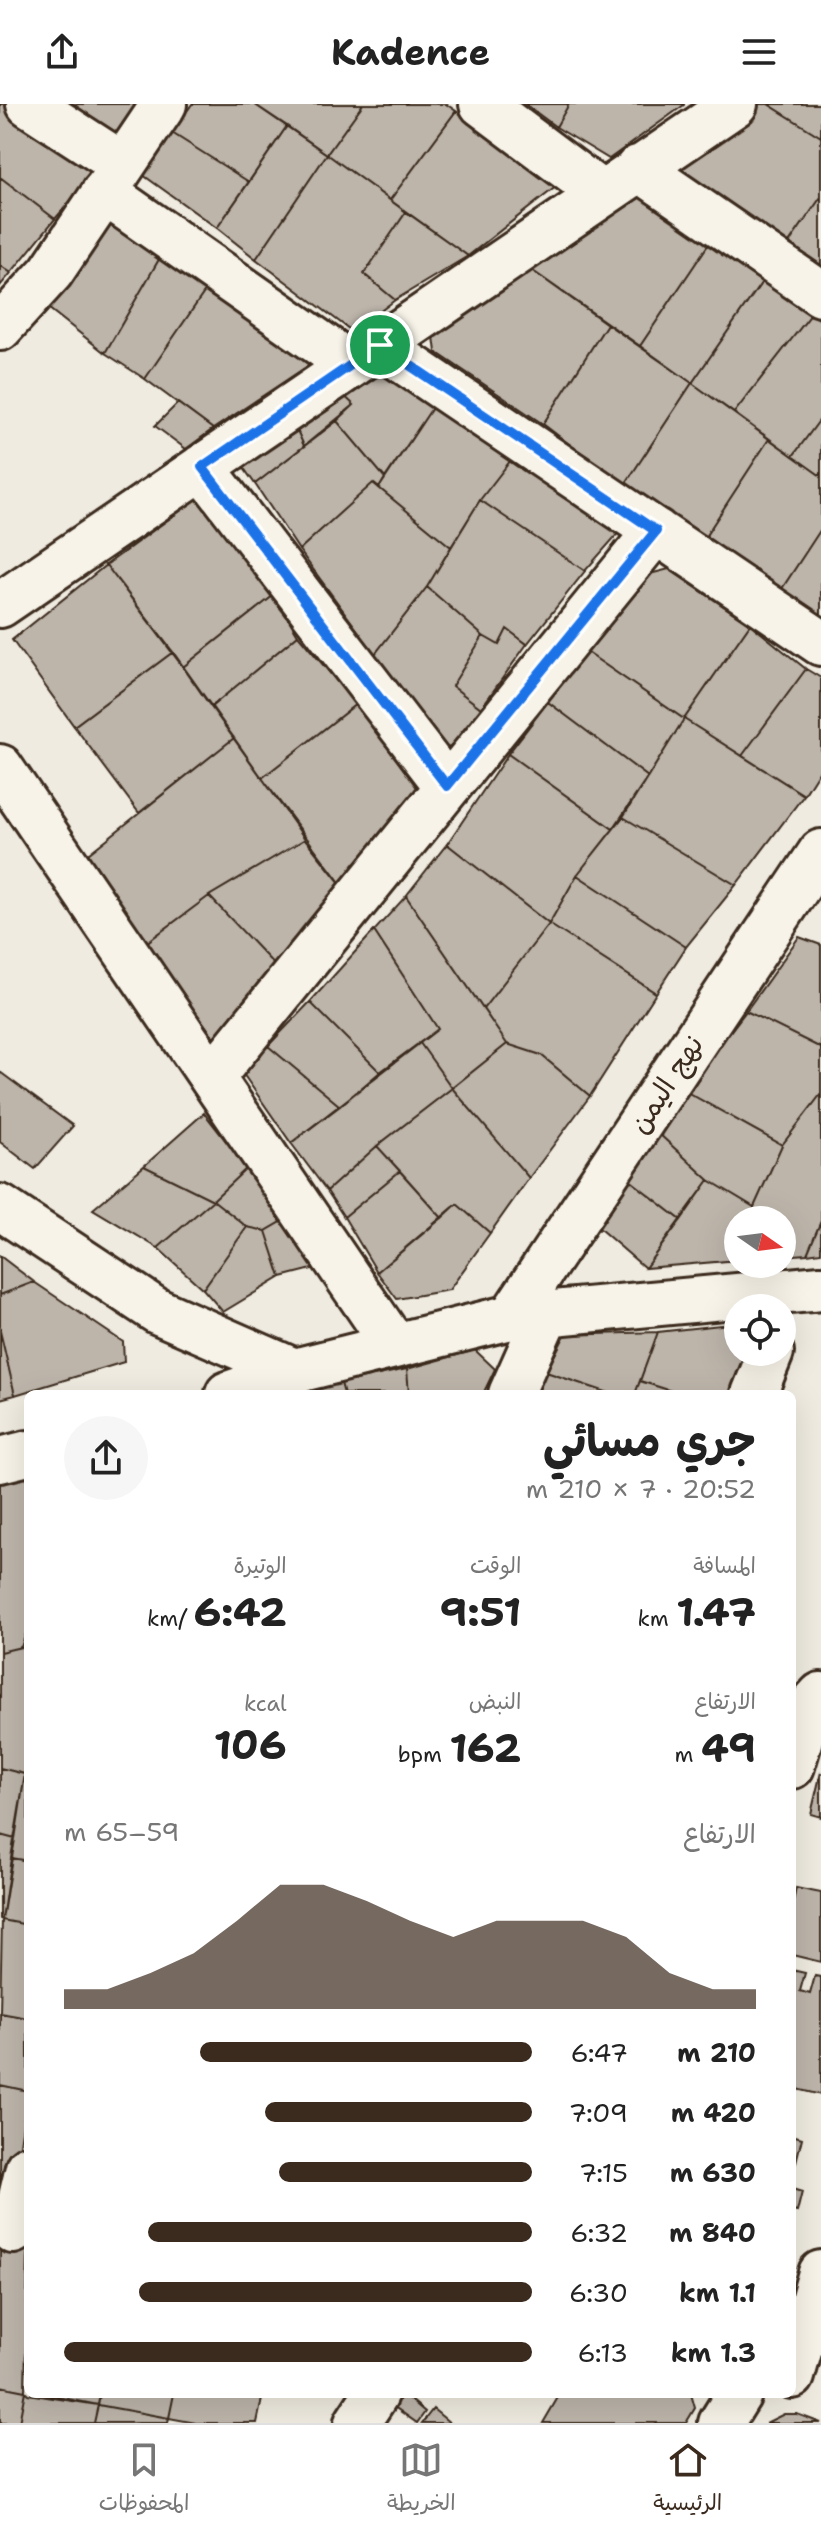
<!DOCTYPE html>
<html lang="ar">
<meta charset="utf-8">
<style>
body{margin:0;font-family:"Shantell Sans","Playpen Sans Arabic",sans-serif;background:#f6f6f6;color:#222;direction:rtl;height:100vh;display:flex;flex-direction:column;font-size:30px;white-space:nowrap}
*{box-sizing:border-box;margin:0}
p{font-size:26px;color:#767676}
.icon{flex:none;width:44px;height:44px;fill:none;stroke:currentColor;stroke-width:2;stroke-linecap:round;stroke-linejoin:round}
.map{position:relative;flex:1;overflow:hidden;direction:ltr}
.side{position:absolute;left:24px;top:1286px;width:772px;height:1008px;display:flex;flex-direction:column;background:#fff;border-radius:12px;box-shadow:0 8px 32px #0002;direction:rtl}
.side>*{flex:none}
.needle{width:52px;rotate:104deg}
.controls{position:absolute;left:724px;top:1102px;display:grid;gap:16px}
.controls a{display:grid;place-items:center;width:72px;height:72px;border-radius:50%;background:#fff;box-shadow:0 8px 32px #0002;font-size:40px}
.pin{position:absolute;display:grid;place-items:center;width:68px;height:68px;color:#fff;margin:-34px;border:4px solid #fff;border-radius:50%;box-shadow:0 2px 8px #0007}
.round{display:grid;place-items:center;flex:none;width:84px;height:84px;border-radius:42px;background:#f6f6f6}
.summary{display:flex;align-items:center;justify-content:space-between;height:136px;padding:0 40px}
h1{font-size:44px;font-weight:700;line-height:60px}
.stats{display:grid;grid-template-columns:repeat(3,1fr);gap:12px;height:136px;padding:8px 40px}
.stats div{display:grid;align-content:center}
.stats b{font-size:40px;font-weight:700}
.stats small{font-size:22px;font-weight:400}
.stats p{font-size:22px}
.chart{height:224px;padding:16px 40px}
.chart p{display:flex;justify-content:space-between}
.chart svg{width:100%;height:144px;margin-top:8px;fill:#3b2a1e;opacity:.7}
ul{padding:0 40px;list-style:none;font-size:26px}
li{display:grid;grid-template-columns:128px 96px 1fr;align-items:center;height:60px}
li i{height:20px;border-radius:10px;background:#3b2a1e}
header{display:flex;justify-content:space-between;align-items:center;height:104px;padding:0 40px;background:#fff;font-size:36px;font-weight:700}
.tab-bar{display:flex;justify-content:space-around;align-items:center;height:112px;border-top:2px solid #e0e0e0;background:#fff;font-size:22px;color:#767676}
.tab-bar a{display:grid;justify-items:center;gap:4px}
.tab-bar .on{color:#3b2a1e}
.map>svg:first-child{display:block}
.building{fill:#bdb5aa;stroke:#3b2a1e;stroke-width:2}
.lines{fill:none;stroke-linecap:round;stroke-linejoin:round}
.minor-casing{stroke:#3b2a1e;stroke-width:50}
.minor{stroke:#f7f3e8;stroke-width:44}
.route-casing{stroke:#fff;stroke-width:16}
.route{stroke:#1a73e8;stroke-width:10}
.labels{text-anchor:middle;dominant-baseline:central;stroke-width:6;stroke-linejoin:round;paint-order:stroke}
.street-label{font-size:28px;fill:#3b2a1e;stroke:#f7f3e8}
</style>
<header><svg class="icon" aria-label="menu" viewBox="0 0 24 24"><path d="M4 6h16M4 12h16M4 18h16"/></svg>Kadence<svg class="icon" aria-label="share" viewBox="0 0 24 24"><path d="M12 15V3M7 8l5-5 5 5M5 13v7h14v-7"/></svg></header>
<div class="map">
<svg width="821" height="2319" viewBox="0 0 821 2319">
<rect width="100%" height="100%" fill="#efebe0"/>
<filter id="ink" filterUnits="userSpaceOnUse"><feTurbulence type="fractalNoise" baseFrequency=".0125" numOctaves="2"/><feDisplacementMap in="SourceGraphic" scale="16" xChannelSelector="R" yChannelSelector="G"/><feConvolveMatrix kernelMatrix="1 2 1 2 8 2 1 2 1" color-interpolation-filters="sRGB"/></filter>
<g filter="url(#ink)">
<!-- building -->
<path class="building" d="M0,0h7l91,65 -43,50 -55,-42z
M62,0h81l-23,38z
M192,0h62l33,22 -38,56 -77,-49z
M254,0h109l-36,50z
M363,0h83l10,7 -66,89 -63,-46z
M525,0h44l-13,23z
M569,0h115v1l-75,54 -53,-32z
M755,0h13l53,33v60l-34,49 -112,-77z
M768,0h53v33z
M456,7l101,75 -89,70 -78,-56z
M287,22l40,28 -71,105 -39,-31z
M172,29l77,49 -32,46 -74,-53z
M327,50l79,58 -42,62 31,26 -42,32 -97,-73z
M0,73l55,42 -44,54 -11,-8z
M636,86l74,52 -70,104 -117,-82z
M821,93v73l-34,-24z
M406,108l62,44 -73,44 -31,-26z
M106,116l59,29 -60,104 -62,-49z
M710,138l54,37 -72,104 -52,-37z
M165,145l47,32 -67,98 -40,-26z
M523,160l84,60 -64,100 -107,-72 -3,-23z
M0,161l11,8 -11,13z
M764,175l48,34 -78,100 -42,-30z
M212,177l106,78 -105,70 -68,-50z
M812,209l9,8v97l-28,38 -59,-43z
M607,220l85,59 -68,103 -81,-62z
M376,258l58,43 -49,73 -48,-57 17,-16 -14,-13z
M692,279l77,56 -66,101 -79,-54z
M340,288l14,13 -50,41 -8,-18z
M178,299l35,26 -27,20 -31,-23z
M434,301l80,51 -34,44 -29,47 -72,-59z
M821,314v58l-28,-20z
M337,317l48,57 -6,10 -6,-5 -74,67 -44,-66z
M296,324l8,18 -49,38 -16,-23z
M769,335l52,37v53l-40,61 -78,-50z
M514,352l108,73 -37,42 -105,-71z
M373,379l78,64 -24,40 -52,67 -76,-104z
M199,393l75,98 -91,72 -77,-102z
M480,396l105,71 -58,73 -20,-15 -8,16 -16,-9 -56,-49z
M821,425v90l-40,-29z
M106,461l67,87 -99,74 -62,-86z
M669,465l81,55 -66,95 -99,-68 53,-74z
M427,483l56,49 -31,50 29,22 -32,46 -74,-100z
M274,491l24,40 -87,72 -28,-40z
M750,520l56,45 -64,87 -58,-37z
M507,525l20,15 -46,64 -29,-22 31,-50 16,9z
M298,531l58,69 -94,74 -51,-71z
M585,547l99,68 -36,58 -100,-75z
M173,548l61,86 -95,75 -65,-87z
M806,565l15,9v90l-17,27 -62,-39z
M548,598l100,75 -35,52 -105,-75z
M356,600l67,92 -72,101 -89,-119z
M684,615l120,76 -68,90 -113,-68z
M234,634l71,101 -96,57 -63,47 -58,-89z
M508,650l105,75 -36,46 -28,49 -102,-80z
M623,713l113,68 -50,62 -109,-72z
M305,735l46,58 -70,75 -72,-76z
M447,740l102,80 -66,85 -77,-113z
M577,771l109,72 -30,46 -107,-69z
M209,792l72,76 -60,75 -75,-104z
M406,792l101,148 -55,44 -32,-45 18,-14 -64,-98z
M549,820l107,69 -66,103 -49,-41 -34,-11 -24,-35z
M374,827l64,98 -58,43 -70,-70z
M799,833l22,8v103l-75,-37z
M310,898l70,70 -40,34 -72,-60z
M746,907l75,37v46l-39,51 -97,-54z
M420,939l32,45 -75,58 -50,45 -36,-48z
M507,940l34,11 49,41 -61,82 -77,-90z
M268,942l72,60 -49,37 -50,-72z
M0,968l73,54 -38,43 -35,-27z
M452,984l77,90 -39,55 -33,-29 -15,14 -65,-72z
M685,987l97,54 -28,62 -45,-27 -52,-48z
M821,990v127l-14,33 -25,2v-36h-26l-2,-13 28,-62z
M204,1009l43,55 -34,32 -69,-34z
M657,1028l52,48 -28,40 -56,-44z
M377,1042l23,25 -56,46 -17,-26z
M144,1062l69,34 -55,48 -65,-39z
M247,1064l48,46 -29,17 -19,-4 -34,-27z
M400,1067l42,47 -65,54 -33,-55z
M625,1072l56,44 -36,48 -52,-45z
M709,1076l45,27 2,13h-18v40l-93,8z
M213,1096l34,27 -44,62 -45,-41z
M457,1100l33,29 -41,57 -52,9 -20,-27z
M295,1110l37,50 -51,13 -15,-46z
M821,1117v31l-14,2z
M247,1123l19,4 15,46 -58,35 -20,-23z
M0,1152l34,26 -34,13z
M34,1178l89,60 1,20 -109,33 -15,-64v-36z
M738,1219v29h7l-14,42h-50l-41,-13 18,-49z
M0,1227l15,64 -15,4z
M658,1228l-23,62h-23l-66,-22 19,-37z
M475,1246l20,19 -12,25h-74l-2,-25z
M407,1265l2,25h-65l-3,-11z
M546,1268l66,22h-76z
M640,1277l41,13h-46z
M341,1279l3,11h-56v-2z
M28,1373v151l-7,19 -21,5v-170z
M21,1543l7,2v126l-28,-7v-116z
M0,1664l25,6 -10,65 -15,-4z
M821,1668v45l-10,-3z
M25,1670l3,1v86l-17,-3z
M0,1731l15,4 -13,81 -2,-1z
M11,1754l17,3v64l-26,-5z
M796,1784l25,5v69l-29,-7v-48z
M2,1816l26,5v93l-28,-5z
M792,1866l13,3 -5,18 10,3 5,-18 6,1v118l-29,-7z
M0,1909l28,5v73l-28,-6z
M0,1981l28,6 -16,106 -12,-2z
M792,2031l10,3 -6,24 -4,-1z
M792,2085l10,3 -5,20 -5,-1z
M0,2141l28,6 -3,140 -25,-5z
M0,2282l25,5 -6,32h-19z
M25,2287l3,3 70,11 -4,18h-75z
M43,2290h57l-2,11z
M100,2290h74l-5,24 -71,-13z
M174,2290h89l-6,29h-61l-27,-5z
M404,2290l21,18 -8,11 -24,-17z
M560,2290h131l4,14 -9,15h-143z
M98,2301l71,13 -1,5h-74z
M433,2305l17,14h-28z
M784,2310h13l24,9h-55z"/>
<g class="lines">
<defs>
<path id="minor" d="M29,0l94,61
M482,0l119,89
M638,64l183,126
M104,88l247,173
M0,224l51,-56 113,-168
M380,241l441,298
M202,363l245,319
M0,501l735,-501
M0,663l394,578
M212,973l444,-546
M0,1103l157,104 137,60
M511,1213l310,-465
M228,1290l66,-23 217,-54 310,-29
M511,1290l35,-79
M754,1290l17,-42
M0,1356l28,-7
M792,1662l17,-58 12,-13
M13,2127l15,-63
M792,2272l29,-103
M357,2319l19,-29
M721,2319l18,-29"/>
</defs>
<!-- minor casing -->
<use href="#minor" class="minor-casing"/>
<!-- minor -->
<use href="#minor" class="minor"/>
</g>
</g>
<g class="lines" filter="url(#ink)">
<defs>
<path id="route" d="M380,241l276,186 -209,255 -245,-319z"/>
</defs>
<!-- route casing -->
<use href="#route" class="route-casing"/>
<!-- route -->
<use href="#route" class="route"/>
</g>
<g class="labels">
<!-- street labels -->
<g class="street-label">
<text transform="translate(666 980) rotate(-57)">نهج اليمن</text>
</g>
</g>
</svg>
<div class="controls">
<a><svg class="needle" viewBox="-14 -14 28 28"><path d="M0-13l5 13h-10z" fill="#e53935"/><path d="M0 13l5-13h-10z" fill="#767676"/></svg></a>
<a><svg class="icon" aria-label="locate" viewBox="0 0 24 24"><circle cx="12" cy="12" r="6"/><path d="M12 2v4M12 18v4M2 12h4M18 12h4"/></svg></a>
</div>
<div class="pin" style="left:380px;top:241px;background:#1e9e55"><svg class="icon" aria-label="arrive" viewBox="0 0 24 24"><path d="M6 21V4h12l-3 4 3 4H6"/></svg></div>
<section class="side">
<div class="summary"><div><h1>جري مسائي</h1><p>20:52 · 7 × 210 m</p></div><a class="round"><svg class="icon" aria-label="share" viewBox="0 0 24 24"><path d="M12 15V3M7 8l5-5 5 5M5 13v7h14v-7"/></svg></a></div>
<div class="stats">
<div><p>المسافة</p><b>1.47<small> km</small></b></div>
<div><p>الوقت</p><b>9:51</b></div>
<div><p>الوتيرة</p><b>6:42<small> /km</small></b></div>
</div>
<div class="stats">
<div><p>الارتفاع</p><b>49<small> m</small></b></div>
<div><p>النبض</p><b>162<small> bpm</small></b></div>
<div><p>kcal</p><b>106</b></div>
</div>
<div class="chart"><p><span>الارتفاع</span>59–65 m</p>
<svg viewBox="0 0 160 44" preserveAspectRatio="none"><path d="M0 44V38L10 38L20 33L30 27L40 17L50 6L60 6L70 11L80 17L90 22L100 17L110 17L120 17L130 22L140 33L150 38L160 38V44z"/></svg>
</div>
<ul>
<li><b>210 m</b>6:47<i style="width:71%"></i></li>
<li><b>420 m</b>7:09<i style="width:57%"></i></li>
<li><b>630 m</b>7:15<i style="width:54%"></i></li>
<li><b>840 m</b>6:32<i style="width:82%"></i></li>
<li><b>1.1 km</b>6:30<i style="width:84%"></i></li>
<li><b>1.3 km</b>6:13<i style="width:100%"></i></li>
</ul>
</section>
</div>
<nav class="tab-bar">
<a class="on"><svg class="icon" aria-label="home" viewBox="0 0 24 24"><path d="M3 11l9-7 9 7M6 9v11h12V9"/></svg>الرئيسية</a>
<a><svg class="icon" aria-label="map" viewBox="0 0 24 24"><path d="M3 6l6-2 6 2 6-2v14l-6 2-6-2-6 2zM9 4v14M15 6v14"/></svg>الخريطة</a>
<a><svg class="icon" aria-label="saved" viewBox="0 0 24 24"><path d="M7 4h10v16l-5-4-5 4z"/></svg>المحفوظات</a>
</nav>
